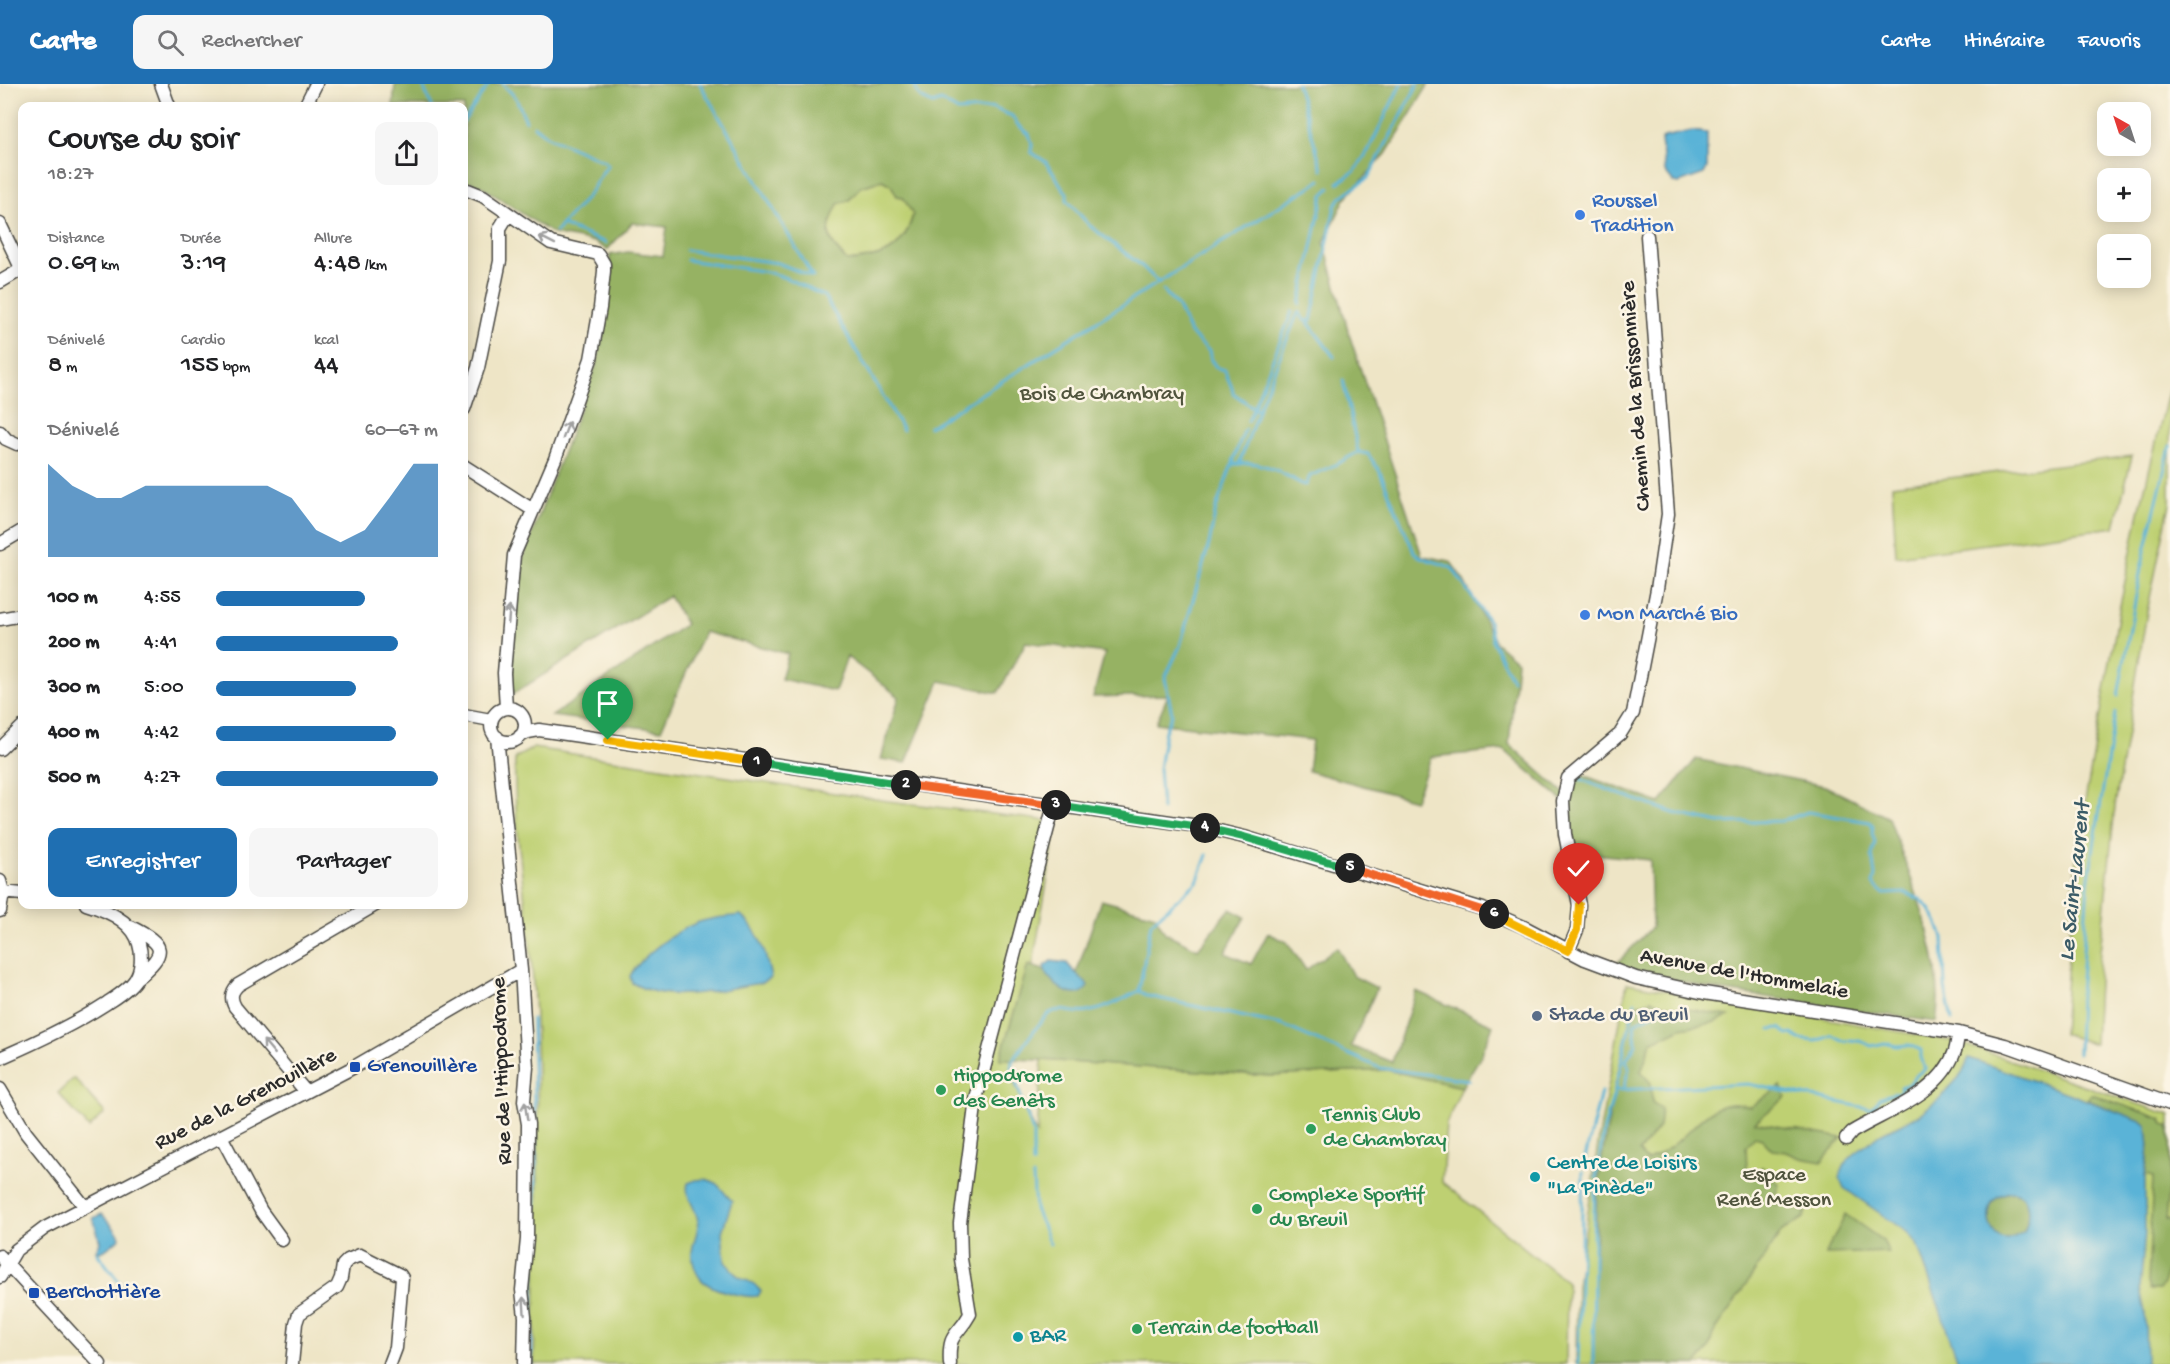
<!DOCTYPE html>
<html lang="fr">
<meta charset="utf-8">
<style>
body{margin:0;font-family:"Gochi Hand",sans-serif;background:#f6f6f6;color:#202124;height:100vh;display:flex;flex-direction:column;font-size:22px;white-space:nowrap}
*{box-sizing:border-box;margin:0}
p{font-size:20px;color:#757577}
.icon{flex:none;width:33px;height:33px;fill:none;stroke:currentColor;stroke-width:2;stroke-linecap:round;stroke-linejoin:round}
.map{position:relative;flex:1;overflow:hidden}
.panel{position:absolute;left:18px;top:18px;width:450px;height:807px;display:flex;flex-direction:column;background:#fff;border-radius:12px;box-shadow:0 3px 15px #0003}
.panel>*{flex:none}
.needle{width:39px;rotate:321deg}
.controls{position:absolute;left:2097px;top:18px;display:grid;gap:12px}
.controls a{display:grid;place-items:center;width:54px;height:54px;border-radius:12px;background:#fff;box-shadow:0 3px 15px #0003;font-size:30px}
.pin{position:absolute;display:grid;place-items:center;width:51px;height:51px;color:#fff;margin:-62px -26px;border-radius:50% 50% 50% 0;rotate:-45deg;box-shadow:0 0 6px #0007}
.pin .icon{rotate:45deg}
.km{position:absolute;width:30px;height:30px;margin:-15px;border-radius:50%;background:#222;color:#fff;font-size:16px;line-height:30px;text-align:center}
.round{display:grid;place-items:center;flex:none;width:63px;height:63px;border-radius:12px;background:#f6f6f6}
.overview{display:flex;align-items:center;justify-content:space-between;height:102px;padding:0 30px}
h1{font-size:33px;font-weight:600;line-height:45px}
.stats{display:grid;grid-template-columns:repeat(3,1fr);gap:9px;height:102px;padding:6px 30px}
.stats div{display:grid;align-content:center}
.stats b{font-size:26px;font-weight:600}
.stats small{font-size:16px;font-weight:400}
.stats p{font-size:16px}
.chart{height:168px;padding:12px 30px}
.chart p{display:flex;justify-content:space-between}
.chart svg{width:100%;height:108px;margin-top:6px;fill:#1f6fb2;opacity:.7}
.cta{display:flex;gap:12px;margin-top:auto;padding:12px 30px}
.cta a{flex:1;height:69px;border-radius:12px;background:#1f6fb2;color:#fff;font-size:24px;font-weight:600;line-height:69px;text-align:center}
.cta a+a{background:#f6f6f6;color:#202124}
ul{padding:0 30px;list-style:none;font-size:20px}
li{display:grid;grid-template-columns:96px 72px 1fr;align-items:center;height:45px}
li i{height:15px;border-radius:8px;background:#1f6fb2}
header{display:flex;align-items:center;gap:36px;box-sizing:border-box;height:84px;padding:0 30px;background:#1f6fb2;color:#fff}
header strong{font-size:28px}
nav{display:flex;gap:33px;margin-inline-start:auto;font-size:21px}
.search{width:420px;height:54px;background:#f6f6f6;display:flex;align-items:center;gap:15px;box-sizing:border-box;padding:0 21px;border-radius:12px;color:#757577;font-size:22px}
.map>svg:first-child{display:block}
.green{fill:#bed072;stroke:#747e4e;stroke-width:1.5}
.forest{fill:#96b264;stroke:#606e48;stroke-width:1.5;fill-rule:evenodd}
.water{fill:#5ab3d7;stroke:#426f81;stroke-width:1.5;fill-rule:evenodd}
.lines{fill:none;stroke-linecap:round;stroke-linejoin:round}
.stream{stroke:#5ab3d7;stroke-width:3}
.minor-casing{stroke:#484742;stroke-width:15}
.minor{stroke:#fff;stroke-width:12}
.oneway{stroke:#a0a0a0}
.split-1-casing{stroke:#fff;stroke-width:12}
.split-2-casing{stroke:#fff;stroke-width:12}
.split-3-casing{stroke:#fff;stroke-width:12}
.split-4-casing{stroke:#fff;stroke-width:12}
.split-5-casing{stroke:#fff;stroke-width:12}
.split-6-casing{stroke:#fff;stroke-width:12}
.split-7-casing{stroke:#fff;stroke-width:12}
.split-1{stroke:#f5b400;stroke-width:8}
.split-2{stroke:#22a559;stroke-width:8}
.split-3{stroke:#f0652b;stroke-width:8}
.split-4{stroke:#22a559;stroke-width:8}
.split-5{stroke:#22a559;stroke-width:8}
.split-6{stroke:#f0652b;stroke-width:8}
.split-7{stroke:#f5b400;stroke-width:8}
.shop-dot{fill:#3f7fe0;stroke:#fcf5e5;stroke-width:2}
.service-dot{fill:#5c6f8a;stroke:#fcf5e5;stroke-width:2}
.transit-dot{fill:#1a4fb4;stroke:#fcf5e5;stroke-width:2}
.leisure-dot{fill:#2e9e5b;stroke:#fcf5e5;stroke-width:2}
.culture-dot{fill:#0f9aa8;stroke:#fcf5e5;stroke-width:2}
.labels{text-anchor:middle;dominant-baseline:central;stroke-width:5;stroke-linejoin:round;paint-order:stroke}
.shop-label{font-size:22px;fill:#366cbe;stroke:#fcf5e5;text-anchor:start}
.park-label{font-size:22px;fill:#50543d;stroke:#fcf5e5}
.street-label{font-size:22px;fill:#2b2b2b;stroke:#fcf5e5}
.service-label{font-size:22px;fill:#4e5e75;stroke:#fcf5e5;text-anchor:start}
.transit-label{font-size:22px;fill:#164399;stroke:#fcf5e5;text-anchor:start}
.leisure-label{font-size:22px;fill:#27864d;stroke:#fcf5e5;text-anchor:start}
.culture-label{font-size:22px;fill:#0d838f;stroke:#fcf5e5;text-anchor:start}
.water-label{font-size:24px;font-style:italic;fill:#3b5b67;stroke:#fcf5e5}
</style>
<header>
<strong>Carte</strong>
<div class="search"><svg class="icon" aria-label="search" viewBox="0 0 24 24"><circle cx="10" cy="10" r="6"/><path d="M15 15l6 6"/></svg>Rechercher</div>
<nav><a>Carte</a><a>Itinéraire</a><a>Favoris</a></nav>
</header>
<div class="map">
<svg width="2170" height="1280" viewBox="0 0 2170 1280">
<rect width="100%" height="100%" fill="#fcf5e5"/>
<filter id="ink" filterUnits="userSpaceOnUse"><feTurbulence type="fractalNoise" baseFrequency=".0167" numOctaves="2"/><feDisplacementMap in="SourceGraphic" scale="12" xChannelSelector="R" yChannelSelector="G"/><feConvolveMatrix kernelMatrix="1 2 1 2 8 2 1 2 1" color-interpolation-filters="sRGB"/></filter>
<filter id="wash" filterUnits="userSpaceOnUse"><feTurbulence type="fractalNoise" baseFrequency=".008" numOctaves="4" result="noise"/><feDisplacementMap in="SourceGraphic" scale="24" xChannelSelector="R" yChannelSelector="G"/><feGaussianBlur stdDeviation="1.35" result="paint"/><feColorMatrix in="noise" values="0 0 0 0 0 0 0 0 0 0 0 0 0 0 0 0 0 1.4 0 .05"/><feComposite in="paint" operator="in"/></filter>
<g filter="url(#wash)">
<rect width="100%" height="100%" fill="#eee5c6"/>
<!-- green -->
<path class="green" d="M882,96l9,5 6,11 6,1 10,17c-10,38 -30,44 -66,47 -21,-23 -23,-29 -9,-57l11,-4 12,-13z
M2170,301v118l-23,109 -32,194 -16,156 -4,82 -32,-10 8,-117 6,-68 9,-53 33,-185 21,-103z
M2132,372l-17,71 -219,29 -4,-71z
M533,664l355,53 169,21 -39,231 -6,10 2,19 23,53 5,-75 228,16 117,-6 75,17 -16,37 -4,58 125,100 -1,82h-1032c3,-122 7,-245 0,-367 -4,-80 -21,-159 -19,-239z
M1627,899l330,59 213,73v249h-594l1,-78 23,-155z
M74,994l31,35 -16,15 -31,-35z"/>
<!-- forest -->
<path class="forest" d="M395,0h1034l-43,70 -41,45 -21,43 25,92 73,222 28,5 13,18 33,64 21,18 -8,83 55,49 10,-21 86,31 36,-44 129,27 64,32c21,60 58,141 47,204l-218,-32 -101,-24 2,-5 33,-34 -2,-67 -81,-9 -6,-50 -59,-51 -73,7 -16,43 -107,-29 4,-31 -156,-17 12,-28 -75,2 12,-44 -79,-11 -28,51 -58,-12 -34,82 -25,-4 18,-62 -52,-40 -12,34 -54,-12 7,-25 -84,-22 -43,98 -109,-14 134,-92 -17,-28 -156,98 -2,-21 8,-105 78,-205 10,-49 3,-59 18,-3 35,4 4,-29 -35,-4 -25,27 -12,-8 -42,-8 -72,-48 -11,-4 -6,2v-78h-71zM882,96l9,5 6,11 6,1 10,18c-10,37 -30,43 -66,46 -21,-22 -23,-29 -9,-57l11,-4 12,-13z
M1101,816l54,15 10,18 33,16 32,-40 15,8 -20,36 26,11 17,-31 19,9 19,28 31,-23 16,29 24,12 -26,58 41,16 24,-71 77,34 -12,31 -19,31 -75,-17 -117,6 -228,-16 -42,-1 28,-94 46,15z
M1651,916l20,6 58,10 -17,7 -31,5 -30,14 -10,30 10,11 1,19 9,6 -2,19 -20,25 8,9c8,-5 17,-9 25,-15 25,-19 41,-52 78,-39l31,-21 5,11 -31,25 87,16 -20,24 -22,-4 -17,-7 -11,-1 -10,-11 -7,-2 -9,9 1,26 7,1 8,-6 17,17 -6,18 5,4 5,-6c10,2 16,3 23,10l-2,8 -22,13 -69,103 -4,14 -12,16h-105l5,-178 17,-96 19,-84z
M2092,1010l70,25 2,5 6,2v47l-5,47 5,1c0,18 0,57 -11,69h-9l-2,-7 5,-106 -8,-2 4,-27 -2,-22 -59,-26z
M2011,1108c20,0 19,26 13,40 -6,3 -12,7 -18,7 -17,-1 -22,-27 -12,-39 4,-5 11,-7 17,-8z
M1845,1130l38,27 6,11 -63,2c5,-15 14,-25 19,-40z"/>
<!-- water -->
<path class="water" d="M1692,47l15,2v35l-3,6 -25,9 -6,-1 -8,-10 -4,-32 3,-3z
M741,831c21,19 24,37 30,63l-10,5c-41,6 -91,22 -129,0l-2,-7c13,-22 45,-45 69,-54 14,-5 28,-5 42,-7z
M1051,877l16,2c6,9 15,14 21,23 -11,21 -42,-4 -44,-20z
M1969,974l104,37 68,26 6,5 2,22 -4,27v57l-5,57 5,23 1,52h-187l-42,-120 -9,-11 -64,-45 -5,-10 8,-18 10,-8 25,-19 35,-17 22,-17 22,-24zM2011,1108c20,0 19,26 13,40 -6,3 -12,7 -18,7 -17,-1 -22,-27 -12,-39 4,-5 11,-7 17,-8z
M706,1095l10,4 16,18 -10,31 3,30 13,14 16,8 7,7 -3,5c-14,2 -49,-6 -58,-18 -4,-5 -7,-15 -8,-22 -1,-11 6,-21 6,-33 0,-14 -14,-25 -10,-40l8,-3z
M102,1130l17,20 1,4 -15,12 -8,3 -1,-3 4,-8 -7,-24z"/>
<g class="lines">
<!-- stream -->
<path class="stream" d="M422,0l10,22
M503,0l13,14 10,23
M915,0c2,13 6,15 18,20l8,-3 17,10 35,-3 19,8 5,8 12,10 3,10 -1,8 15,10c2,6 6,8 9,13 4,7 6,12 12,18v7l22,25 54,42 15,15
M1297,0l25,85
M464,37l25,-37
M534,42l15,11 55,24 4,4c-8,9 -12,20 -19,29 -10,14 -23,24 -33,38
M1338,99l17,-12 13,-20 33,-67
M562,141l44,18
M686,166l92,13 35,14 -113,-193
M687,176l81,12 18,6 38,18 79,134
M1163,206l15,17 12,26 19,18 2,9 6,8 8,2c2,9 7,14 8,23l25,18 -19,53c16,-4 37,5 50,13 7,3 10,7 17,8l4,-9 27,-12 21,-12 10,2 11,16 35,82c9,10 28,9 39,17l36,53 4,20 19,38
M1300,220l23,-109 7,-7
M1307,237l27,36
M1343,296l15,71
M1258,326l39,-95 2,-3 5,8 7,1 24,-115 6,-9 27,-19 50,-94
M1248,337l44,-109
M929,343l392,-247
M1233,380l1,-6 11,-29
M2118,612l23,-128 29,-122
M1578,694l41,16 55,19 45,10 63,-2 26,-9 62,10 3,4 -1,7 3,9 -3,14 3,19 -2,9 11,10 22,-1 14,6 10,10 8,15 5,14 2,50 7,32
M1162,725l-3,-40 6,-38 7,-17 -7,-36 15,-32 29,-102 7,-36 15,-41 2,-3h6
M1139,907l12,-68 46,-41 10,-27
M2078,970l2,-60 8,-110 27,-171
M1615,1006l20,-88
M1623,1006l6,-22 -3,-8 10,-16 -2,-18 2,-4 31,-14 7,3
M1584,1079l17,-71
M1033,1080v-32l-22,-64 1,-7c8,-10 29,-43 38,-48 11,-7 25,2 37,-1 20,-3 35,-13 52,-21l9,5 134,29 98,43 89,12
M1033,1092l2,33 15,35
M1596,1094l8,-49 11,-39 133,-6 124,25 9,-12 19,-5 1,-5 10,-4 4,-7 10,-7 -4,-12v-7l-12,-5 -13,1 -11,-3 -14,3 -11,-6 -16,1 -11,-6 -17,6 -17,-2 -7,-5 -4,1 -8,-7 -10,1
M97,1169l26,34
M531,1280l5,-198 -4,-147
M1578,1280l5,-192
M1593,1280l1,-121 -1,-4 2,-50"/>
</g>
</g>
<g filter="url(#ink)">
<g class="lines">
<defs>
<path id="minor" d="M161,0l8,22
M305,22l11,-22
M464,107l4,-1 15,6 68,47 47,11 6,10v7l-4,37 -9,51 -36,100 -41,96 -10,118 2,35
M0,140l22,46
M0,198l22,-13
M464,325l14,-41 22,-107v-33l8,-13
M0,348l6,7 11,5
M464,382l69,44
M0,460l22,-13
M0,535l22,-4
M491 641a17 17 0 1 1 34 0a17 17 0 1 1-34 0Z
M464,631l27,5
M520,652l8,-4 11,-2 659,96 46,11 239,72 41,18 61,32 51,19 68,15 255,40 46,12 165,59
M497,653l24,233 6,97 -3,34 4,23 -1,115 -5,51 3,27 -1,47
M0,665l22,-22
M0,797l3,11 -3,19
M3,808l19,2
M131,843c35,18 37,25 6,51
M1568,867l9,-21 2,-25 -14,-71 -2,-33 5,-23 52,-44 13,-21 24,-124 11,-75 -21,-278
M0,974c37,-16 73,-33 107,-55 9,-6 22,-14 28,-23 7,-10 7,-26 4,-36 -6,-23 -33,-34 -53,-40
M0,1005l26,44 59,74
M306,1008l-71,-85c-5,-9 -4,-15 3,-22l139,-81
M221,1052l40,75 21,29
M1846,1055l6,-7c36,-22 87,-37 103,-81 2,-6 2,-12 4,-18
M0,1172l100,108
M0,1193l16,-27 29,-22 309,-161 167,-97
M292,1280l4,-41 3,-9 38,-27 4,-9 2,-13 5,-5 12,-5 40,20 2,3 -6,70 -6,16
M950,1280c-2,-33 7,-26 20,-50l-9,-55 -1,-36 16,-124 78,-294"/>
</defs>
<!-- minor casing -->
<use href="#minor" class="minor-casing"/>
<!-- minor -->
<use href="#minor" class="minor"/>
</g>
<!-- one-way arrows -->
<defs><path id="oneway-shaft" d="M-6 0H5M1.5-3L5.5 0L1.5 3" fill="none" stroke-width="1.6" stroke-linecap="round" stroke-linejoin="round" transform="scale(1.5)"/></defs>
<g class="oneway">
<use href="#oneway-shaft" transform="translate(547 156) rotate(-153)"/>
<use href="#oneway-shaft" transform="translate(566 346) rotate(-70)"/>
<use href="#oneway-shaft" transform="translate(509 531) rotate(-85)"/>
<use href="#oneway-shaft" transform="translate(269 963) rotate(-130)"/>
<use href="#oneway-shaft" transform="translate(526 1027) rotate(-98)"/>
<use href="#oneway-shaft" transform="translate(524 1222) rotate(-94)"/>
</g>
</g>
<g class="lines" filter="url(#ink)">
<defs>
<path id="split-1" d="M608,656l149,22"/>
<path id="split-2" d="M757,678l149,23"/>
<path id="split-3" d="M906,701l150,20"/>
<path id="split-4" d="M1056,721l149,23"/>
<path id="split-5" d="M1205,744l39,9 106,31"/>
<path id="split-6" d="M1350,784l144,46"/>
<path id="split-7" d="M1494,830l74,37 9,-21 2,-25"/>
</defs>
<!-- split-1 casing -->
<use href="#split-1" class="split-1-casing"/>
<!-- split-2 casing -->
<use href="#split-2" class="split-2-casing"/>
<!-- split-3 casing -->
<use href="#split-3" class="split-3-casing"/>
<!-- split-4 casing -->
<use href="#split-4" class="split-4-casing"/>
<!-- split-5 casing -->
<use href="#split-5" class="split-5-casing"/>
<!-- split-6 casing -->
<use href="#split-6" class="split-6-casing"/>
<!-- split-7 casing -->
<use href="#split-7" class="split-7-casing"/>
<!-- split-1 -->
<use href="#split-1" class="split-1"/>
<!-- split-2 -->
<use href="#split-2" class="split-2"/>
<!-- split-3 -->
<use href="#split-3" class="split-3"/>
<!-- split-4 -->
<use href="#split-4" class="split-4"/>
<!-- split-5 -->
<use href="#split-5" class="split-5"/>
<!-- split-6 -->
<use href="#split-6" class="split-6"/>
<!-- split-7 -->
<use href="#split-7" class="split-7"/>
</g>
<!-- markers -->
<g class="shop-dot">
<circle cx="1580" cy="131" r="6"/>
<circle cx="1585" cy="531" r="6"/>
</g>
<circle class="service-dot" cx="1537" cy="932" r="6"/>
<g class="transit-dot">
<rect x="349" y="977" width="12" height="12" rx="3"/>
<rect x="28" y="1203" width="12" height="12" rx="3"/>
</g>
<g class="leisure-dot">
<circle cx="941" cy="1006" r="6"/>
<circle cx="1311" cy="1045" r="6"/>
<circle cx="1257" cy="1125" r="6"/>
<circle cx="1137" cy="1245" r="6"/>
</g>
<g class="culture-dot">
<circle cx="1535" cy="1093" r="6"/>
<circle cx="1018" cy="1253" r="6"/>
</g>
<g class="labels">
<!-- shop labels -->
<g class="shop-label">
<text x="1592" y="118">Roussel<tspan x="1592" dy="25">Tradition</tspan></text>
<text x="1597" y="531">Mon Marché Bio</text>
</g>
<!-- park labels -->
<g class="park-label">
<text x="1102" y="311">Bois de Chambray</text>
<text x="1774" y="1092">Espace<tspan x="1774" dy="25">René Messon</tspan></text>
</g>
<!-- street labels -->
<g class="street-label">
<text transform="translate(1637 312) rotate(-94)">Chemin de la Brissonnière</text>
<text transform="translate(1744 891) rotate(10)">Avenue de l'Hommelaie</text>
<text transform="translate(503 987) rotate(-92)">Rue de l'Hippodrome</text>
<text transform="translate(246 1016) rotate(-27)">Rue de la Grenouillère</text>
</g>
<!-- service labels -->
<g class="service-label">
<text x="1549" y="932">Stade du Breuil</text>
</g>
<!-- transit labels -->
<g class="transit-label">
<text x="367" y="983">Grenouillère</text>
<text x="46" y="1209">Berchottière</text>
</g>
<!-- leisure labels -->
<g class="leisure-label">
<text x="953" y="993">Hippodrome<tspan x="953" dy="25">des Genêts</tspan></text>
<text x="1323" y="1032">Tennis Club<tspan x="1323" dy="25">de Chambray</tspan></text>
<text x="1269" y="1112">Complexe Sportif<tspan x="1269" dy="25">du Breuil</tspan></text>
<text x="1149" y="1245">Terrain de football</text>
</g>
<!-- culture labels -->
<g class="culture-label">
<text x="1547" y="1080">Centre de Loisirs<tspan x="1547" dy="25">"La Pinède"</tspan></text>
<text x="1030" y="1253">BAR</text>
</g>
<!-- water labels -->
<g class="water-label">
<text transform="translate(2076 797) rotate(-84)">Le Saint-Laurent</text>
</g>
</g>
</svg>
<div class="controls">
<a><svg class="needle" viewBox="-14 -14 28 28"><path d="M0-13l5 13h-10z" fill="#e53935"/><path d="M0 13l5-13h-10z" fill="#757577"/></svg></a>
<a>+</a>
<a>−</a>
</div>
<div class="pin" style="left:608px;top:656px;background:#1e9e55"><svg class="icon" aria-label="arrive" viewBox="0 0 24 24"><path d="M6 21V4h12l-3 4 3 4H6"/></svg></div>
<div class="pin" style="left:1579px;top:821px;background:#d93025"><svg class="icon" aria-label="check" viewBox="0 0 24 24"><path d="M5 12l5 5 9-10"/></svg></div>
<b class="km" style="left:757px;top:678px">1</b>
<b class="km" style="left:906px;top:701px">2</b>
<b class="km" style="left:1056px;top:721px">3</b>
<b class="km" style="left:1205px;top:744px">4</b>
<b class="km" style="left:1350px;top:784px">5</b>
<b class="km" style="left:1494px;top:830px">6</b>
<section class="panel">
<div class="overview"><div><h1>Course du soir</h1><p>18:27</p></div><a class="round"><svg class="icon" aria-label="share" viewBox="0 0 24 24"><path d="M12 15V3M7 8l5-5 5 5M5 13v7h14v-7"/></svg></a></div>
<div class="stats">
<div><p>Distance</p><b>0.69<small> km</small></b></div>
<div><p>Durée</p><b>3:19</b></div>
<div><p>Allure</p><b>4:48<small> /km</small></b></div>
</div>
<div class="stats">
<div><p>Dénivelé</p><b>8<small> m</small></b></div>
<div><p>Cardio</p><b>155<small> bpm</small></b></div>
<div><p>kcal</p><b>44</b></div>
</div>
<div class="chart"><p><span>Dénivelé</span>60–67 m</p>
<svg viewBox="0 0 160 44" preserveAspectRatio="none"><path d="M0 44V6L10 15L20 20L30 20L40 15L50 15L60 15L70 15L80 15L90 15L100 20L110 33L120 38L130 33L140 20L150 6L160 6V44z"/></svg>
</div>
<ul>
<li><b>100 m</b>4:55<i style="width:67%"></i></li>
<li><b>200 m</b>4:41<i style="width:82%"></i></li>
<li><b>300 m</b>5:00<i style="width:63%"></i></li>
<li><b>400 m</b>4:42<i style="width:81%"></i></li>
<li><b>500 m</b>4:27<i style="width:100%"></i></li>
</ul>
<div class="cta"><a>Enregistrer</a><a>Partager</a></div>
</section>
</div>
